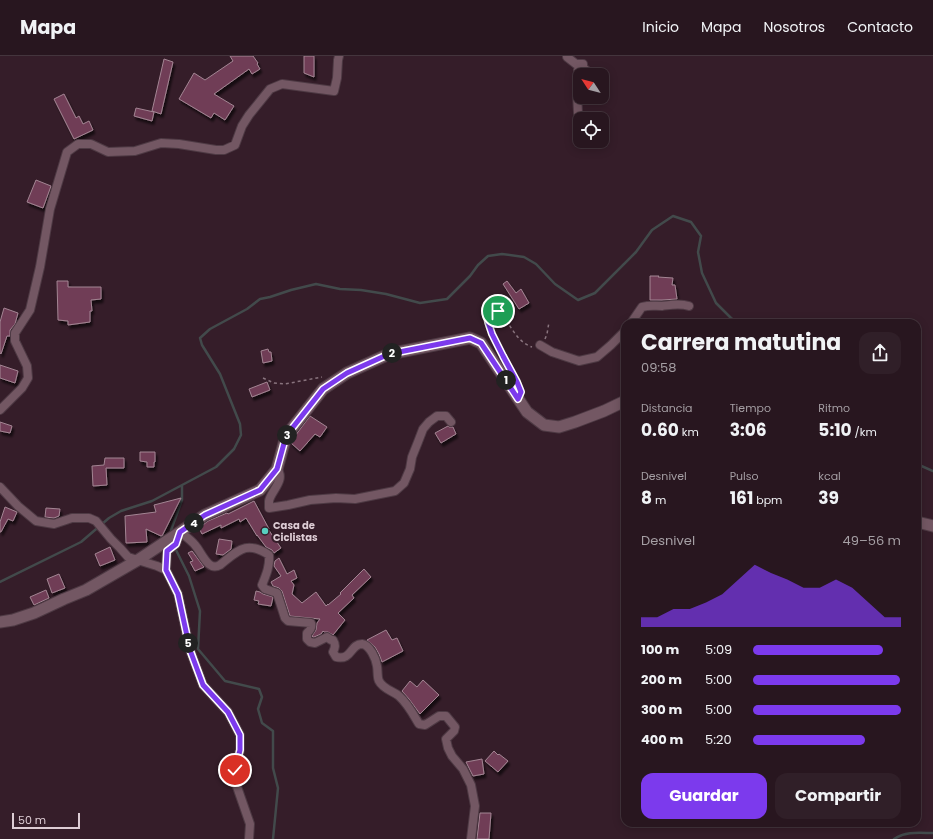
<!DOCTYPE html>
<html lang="es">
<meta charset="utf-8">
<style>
body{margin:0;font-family:Poppins,sans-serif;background:#301f28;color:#f1f3f6;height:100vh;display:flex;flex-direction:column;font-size:15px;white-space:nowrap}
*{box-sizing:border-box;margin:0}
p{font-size:13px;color:#a59fa4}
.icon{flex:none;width:22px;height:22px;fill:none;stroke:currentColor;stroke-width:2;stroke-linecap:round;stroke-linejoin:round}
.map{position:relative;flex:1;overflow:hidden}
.details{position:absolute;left:621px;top:263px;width:300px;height:508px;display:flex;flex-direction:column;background:#28161f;border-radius:12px;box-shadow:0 2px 10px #0003,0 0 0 1px #44353d}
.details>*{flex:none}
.needle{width:26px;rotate:306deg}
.tools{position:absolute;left:573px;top:12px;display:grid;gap:8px}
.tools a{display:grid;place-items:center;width:36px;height:36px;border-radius:8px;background:#28161f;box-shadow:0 2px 10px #0003,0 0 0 1px #44353d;font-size:20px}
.scale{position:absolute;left:12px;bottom:10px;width:68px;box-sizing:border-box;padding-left:4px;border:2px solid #ddccd4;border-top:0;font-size:11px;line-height:14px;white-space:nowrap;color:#ddccd4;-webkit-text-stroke:3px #351d29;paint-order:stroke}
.pin{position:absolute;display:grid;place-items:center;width:34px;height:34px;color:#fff;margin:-17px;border:2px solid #fff;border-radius:50%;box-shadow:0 1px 4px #0007}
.km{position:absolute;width:20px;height:20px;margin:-10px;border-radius:50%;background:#222;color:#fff;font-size:11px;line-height:20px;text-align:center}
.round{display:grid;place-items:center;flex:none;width:42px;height:42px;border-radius:12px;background:#301f28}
.overview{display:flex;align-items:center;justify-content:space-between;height:68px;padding:0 20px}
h1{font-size:22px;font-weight:700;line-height:30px}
.stats{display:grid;grid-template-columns:repeat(3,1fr);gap:6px;height:68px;padding:4px 20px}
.stats div{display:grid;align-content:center}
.stats b{font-size:17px;font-weight:700}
.stats small{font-size:11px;font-weight:400}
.stats p{font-size:11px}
.chart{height:112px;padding:8px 20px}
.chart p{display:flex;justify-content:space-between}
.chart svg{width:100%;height:72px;margin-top:4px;fill:#7c3aed;opacity:.7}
.button{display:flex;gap:8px;margin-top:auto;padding:8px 20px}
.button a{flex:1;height:46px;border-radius:12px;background:#7c3aed;color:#fff;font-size:16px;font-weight:700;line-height:46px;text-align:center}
.button a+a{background:#301f28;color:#f1f3f6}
ul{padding:0 20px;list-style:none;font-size:13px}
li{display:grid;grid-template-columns:64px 48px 1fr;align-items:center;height:30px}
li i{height:10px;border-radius:5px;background:#7c3aed}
header{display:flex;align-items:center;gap:24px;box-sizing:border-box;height:56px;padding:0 20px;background:#28161f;border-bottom:1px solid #44353d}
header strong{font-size:19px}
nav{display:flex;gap:22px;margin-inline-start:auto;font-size:14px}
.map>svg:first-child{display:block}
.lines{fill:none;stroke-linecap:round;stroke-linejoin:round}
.stream{stroke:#424a4b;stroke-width:2.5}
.building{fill:#703e57;stroke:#a38593;filter:url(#shadow)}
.street-casing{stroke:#4e3a44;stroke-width:10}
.secondary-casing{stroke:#4e3a44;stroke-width:13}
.path{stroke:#89747e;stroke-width:1.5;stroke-dasharray:3 3;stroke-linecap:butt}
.street{stroke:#735763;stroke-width:8}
.secondary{stroke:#735763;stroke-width:11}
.route-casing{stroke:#fff;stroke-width:8}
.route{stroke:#7c3aed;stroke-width:5}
.poi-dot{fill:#58cec0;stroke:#351d29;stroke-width:1.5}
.labels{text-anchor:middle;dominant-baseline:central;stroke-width:4;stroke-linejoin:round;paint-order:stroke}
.poi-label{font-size:10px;font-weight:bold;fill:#ddccd4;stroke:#351d29;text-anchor:start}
</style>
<header>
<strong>Mapa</strong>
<nav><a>Inicio</a><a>Mapa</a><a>Nosotros</a><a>Contacto</a></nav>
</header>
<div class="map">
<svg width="933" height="783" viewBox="0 0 933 783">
<defs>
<filter id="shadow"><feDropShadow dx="2" dy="3.5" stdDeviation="1" flood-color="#0009"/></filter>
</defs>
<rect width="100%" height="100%" fill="#351d29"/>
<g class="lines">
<!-- stream -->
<path class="stream" d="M917,408l16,7
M171,474l11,-30v-14
M176,494l13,26 11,35 -2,38 27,32 34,8 3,8 -4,12 4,14 11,8v37l5,20 -5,51
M0,526l81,-40 28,-24 12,-7 31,-10 64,-34 18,-18 7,-14 -1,-11 -20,-50 -18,-29 -2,-7 10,-9 37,-20 13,-10 10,-2 21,-7 25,-6 24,5 21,1 25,4 34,9 27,-4 23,-23 8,-11 10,-9 14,-2 22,3 12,7 19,20 23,16 17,-7 41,-41 16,-22 21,-14 18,6 10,14 -3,16 4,21 14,30 15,15 7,5
M894,783c13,-8 25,-6 39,-6"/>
</g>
<!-- building -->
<path class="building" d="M230,0h23l5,7 -1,1 3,5 -8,5 -3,-5 -35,25 20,12 -9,14 -11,-7 -3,5 -32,-19 15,-26 11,7 28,-19z
M304,0h10v21l-10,-4z
M164,3l9,3 -12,52 -9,-3z
M64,38l12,24 3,-2 4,8 6,-3 4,9 -19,9 -20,-40z
M136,52l18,4 -2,9 -18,-5z
M36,124l15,6 -8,22 -16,-6z
M650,220h9l-1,1 15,1 -1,7h3l2,14 -15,1h-12z
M57,225h11v6h33v12l-10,1 1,11h-2v11l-22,3v-4l-10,-1z
M507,225l9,12 5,-4 8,14 -10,6 -16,-25z
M4,252l14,5 -3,11 -5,6v6h-3l-6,18 -1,-1v-31z
M268,293l1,3h2l1,9 -9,2 -2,-12z
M0,309l18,6 -3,12 -15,-5z
M267,326l3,8 -18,7 -3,-8z
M310,360l17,11 -7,10 -5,-3 -15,17 -9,-8 1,-3z
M0,366l12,4 -2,7 -10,-2z
M448,370l1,1h4l3,7 -15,9 -6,-10z
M140,396h15v10h-1v5h-7v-5l-7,-1z
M105,402h19v10h-18l1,17 -14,1 -1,-20 12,-1z
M181,442l-19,38h-1l-15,-7 1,13 -21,1 -1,-27 31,-4 -2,-7z
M254,445l15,28h-1l13,19 -7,5 -2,-3 -6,-3 -9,-12v1l-11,-18 -6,4 -1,-3 -18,9v-3l-19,9 -3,-6 9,-7 19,-8 1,1z
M5,451l12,5 -4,9 -5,-2 -7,13h-1v-10z
M46,452l14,1 -1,7 -5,2 -9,-1z
M219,483l13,2 -1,8 -8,6 -7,-1z
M110,491l5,13 -15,6 -5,-12z
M192,495l12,16 -9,4 -5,-9 3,-1 -5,-8z
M279,502l8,16 7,-4 3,8 -6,3 3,4 -2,9 10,9 14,-11 10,14 2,-2v1l13,-11 -1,-1 24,-24 7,8 -19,18 2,3 -16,15 7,7 -12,15 -5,-3h-4l-1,-1 -2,3 -7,3h-1l-1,-1 4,-6 1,-7 3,-4 -30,-3 -8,-25 -3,-3 -6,-2 -2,-4 10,-6 -7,-10 1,-5z
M59,518l6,14 -13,5 -5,-14z
M46,534l3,8 -15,7 -4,-8z
M256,535l4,1 3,2 10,3 -2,9 -13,-2 1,-3 -5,-1z
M386,574l6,10 5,-2 6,13 -21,11 -3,-8 -4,-7 -8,-7z
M423,624l16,15 -19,19 -11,-15 -7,-8 8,-10 7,6z
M494,695l4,4 1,-1 9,7 -10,11 -13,-11z
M482,703l2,15 -11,2 -7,-14z
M480,757h11l-2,26h-12z"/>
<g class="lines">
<defs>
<path id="street" d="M567,0v1l9,7h7v2l-5,4 2,1 5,-2 1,1 -1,5
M578,57l-1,-20 3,-5
M631,267l11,-16c8,-2 12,-1 20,-1 9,-1 17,-3 27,0
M540,289l12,7 27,9 18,-4 14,-12 14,-14
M0,354l22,-22 6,-10 -1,-12 -12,-25v-8l15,-23 10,-43 10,-58 17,-57 11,-8h13l17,8 27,-1 26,-8 18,1 37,6h8l11,-5 7,-19 7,-11 21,-26 12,-5 52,7 3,-13 1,-18 1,-4
M277,413c9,11 -6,22 -8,32 0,3 0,5 0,7l19,-3 22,-5 26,-2 19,1 40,-8 9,-8 6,-14 2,-12 6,-15 5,-13 6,-7 8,-6h9l5,6
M0,431l18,19 18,15 18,3 18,-6h17l7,3 15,18 9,9 8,9 29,9 9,4 12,24 12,56 13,35 25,27 12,23v15l-5,20v11l15,43 -1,15
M166,514l1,-19 9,-7 4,-12c5,4 11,8 15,13 7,8 13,27 25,20 19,-15 26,-25 49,-10 1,11 -3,20 -7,30l3,4 12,4 8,25 3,3 23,2c1,4 0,7 -4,10v6l3,3 5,1 12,-6 4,3h2c3,5 2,8 0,12l3,5c16,4 14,-13 26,-13 8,1 14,15 15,22 1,5 0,11 2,15 4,8 14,10 20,15 9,8 14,18 20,28l6,1 14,-9h7l9,11 -1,4 -8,8 2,9 4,8 11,13 8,16 4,21 -4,33"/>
<path id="secondary" d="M917,466l16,4
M0,566l13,-2 21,-7 30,-14 22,-9 52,-30 42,-28 25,-17 55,-25 17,-21 9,-33 37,-47 24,-16 42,-19 81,-16 11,5 46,69 17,13 15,2 16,-5 29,-11 21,-10"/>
</defs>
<!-- street casing -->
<use href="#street" class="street-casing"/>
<!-- secondary casing -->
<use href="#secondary" class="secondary-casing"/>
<!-- path -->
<path class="path" d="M545,283l2,-5 2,-12
M502,300l-10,-22 -4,-12 -2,-10 4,-7c18,7 21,35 42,42
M263,322l11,5 11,1 37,-7"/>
<!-- street -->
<use href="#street" class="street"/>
<!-- secondary -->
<use href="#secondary" class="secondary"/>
</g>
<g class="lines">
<defs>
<path id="route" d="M235,714l5,-20v-15l-12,-23 -25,-27 -13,-35 -12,-56 -12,-24 1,-19 9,-7 4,-12 25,-17 55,-25 17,-21 9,-33 37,-47 24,-16 42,-19 81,-16 11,5 37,56 3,-7 -4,-10 -14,-26 -11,-22 -4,-12 -2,-10 4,-7 4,1 4,5"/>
</defs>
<!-- route casing -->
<use href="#route" class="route-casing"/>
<!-- route -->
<use href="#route" class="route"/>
</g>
<!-- markers -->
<circle class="poi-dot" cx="265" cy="475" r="4"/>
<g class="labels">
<!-- poi labels -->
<g class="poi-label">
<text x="273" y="469">Casa de<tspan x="273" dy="12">Ciclistas</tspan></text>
</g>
</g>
</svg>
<div class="tools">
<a><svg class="needle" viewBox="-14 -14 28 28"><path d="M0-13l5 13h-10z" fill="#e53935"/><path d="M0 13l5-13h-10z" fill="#a59fa4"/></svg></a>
<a><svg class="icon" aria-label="locate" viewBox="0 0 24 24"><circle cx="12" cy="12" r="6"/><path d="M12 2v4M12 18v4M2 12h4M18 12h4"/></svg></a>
</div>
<div class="scale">50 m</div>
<div class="pin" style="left:498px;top:255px;background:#1e9e55"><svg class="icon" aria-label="arrive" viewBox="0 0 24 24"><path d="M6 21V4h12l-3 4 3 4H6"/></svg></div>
<div class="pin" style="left:235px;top:714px;background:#d93025"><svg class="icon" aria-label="check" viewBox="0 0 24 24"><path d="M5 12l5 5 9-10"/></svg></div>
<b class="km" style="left:506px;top:324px">1</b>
<b class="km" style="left:392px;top:297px">2</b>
<b class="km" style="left:287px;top:379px">3</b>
<b class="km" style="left:194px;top:467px">4</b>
<b class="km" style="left:188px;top:587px">5</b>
<section class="details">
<div class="overview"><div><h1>Carrera matutina</h1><p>09:58</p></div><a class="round"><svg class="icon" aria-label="share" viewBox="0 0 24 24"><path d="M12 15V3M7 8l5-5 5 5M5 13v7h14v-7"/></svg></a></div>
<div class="stats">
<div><p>Distancia</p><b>0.60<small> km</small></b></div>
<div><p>Tiempo</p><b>3:06</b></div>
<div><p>Ritmo</p><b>5:10<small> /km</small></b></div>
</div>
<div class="stats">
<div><p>Desnivel</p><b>8<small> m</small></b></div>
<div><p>Pulso</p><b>161<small> bpm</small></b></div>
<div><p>kcal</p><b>39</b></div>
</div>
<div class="chart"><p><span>Desnivel</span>49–56 m</p>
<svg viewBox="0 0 160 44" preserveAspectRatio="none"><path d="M0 44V38L10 38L20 33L30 33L40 29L50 24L60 15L70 6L80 11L90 15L100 20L110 20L120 15L130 20L140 29L150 38L160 38V44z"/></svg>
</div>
<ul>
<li><b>100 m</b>5:09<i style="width:88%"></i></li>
<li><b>200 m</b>5:00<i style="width:99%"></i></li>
<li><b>300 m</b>5:00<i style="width:100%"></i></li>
<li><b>400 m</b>5:20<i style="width:76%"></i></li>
</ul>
<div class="button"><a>Guardar</a><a>Compartir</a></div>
</section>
</div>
